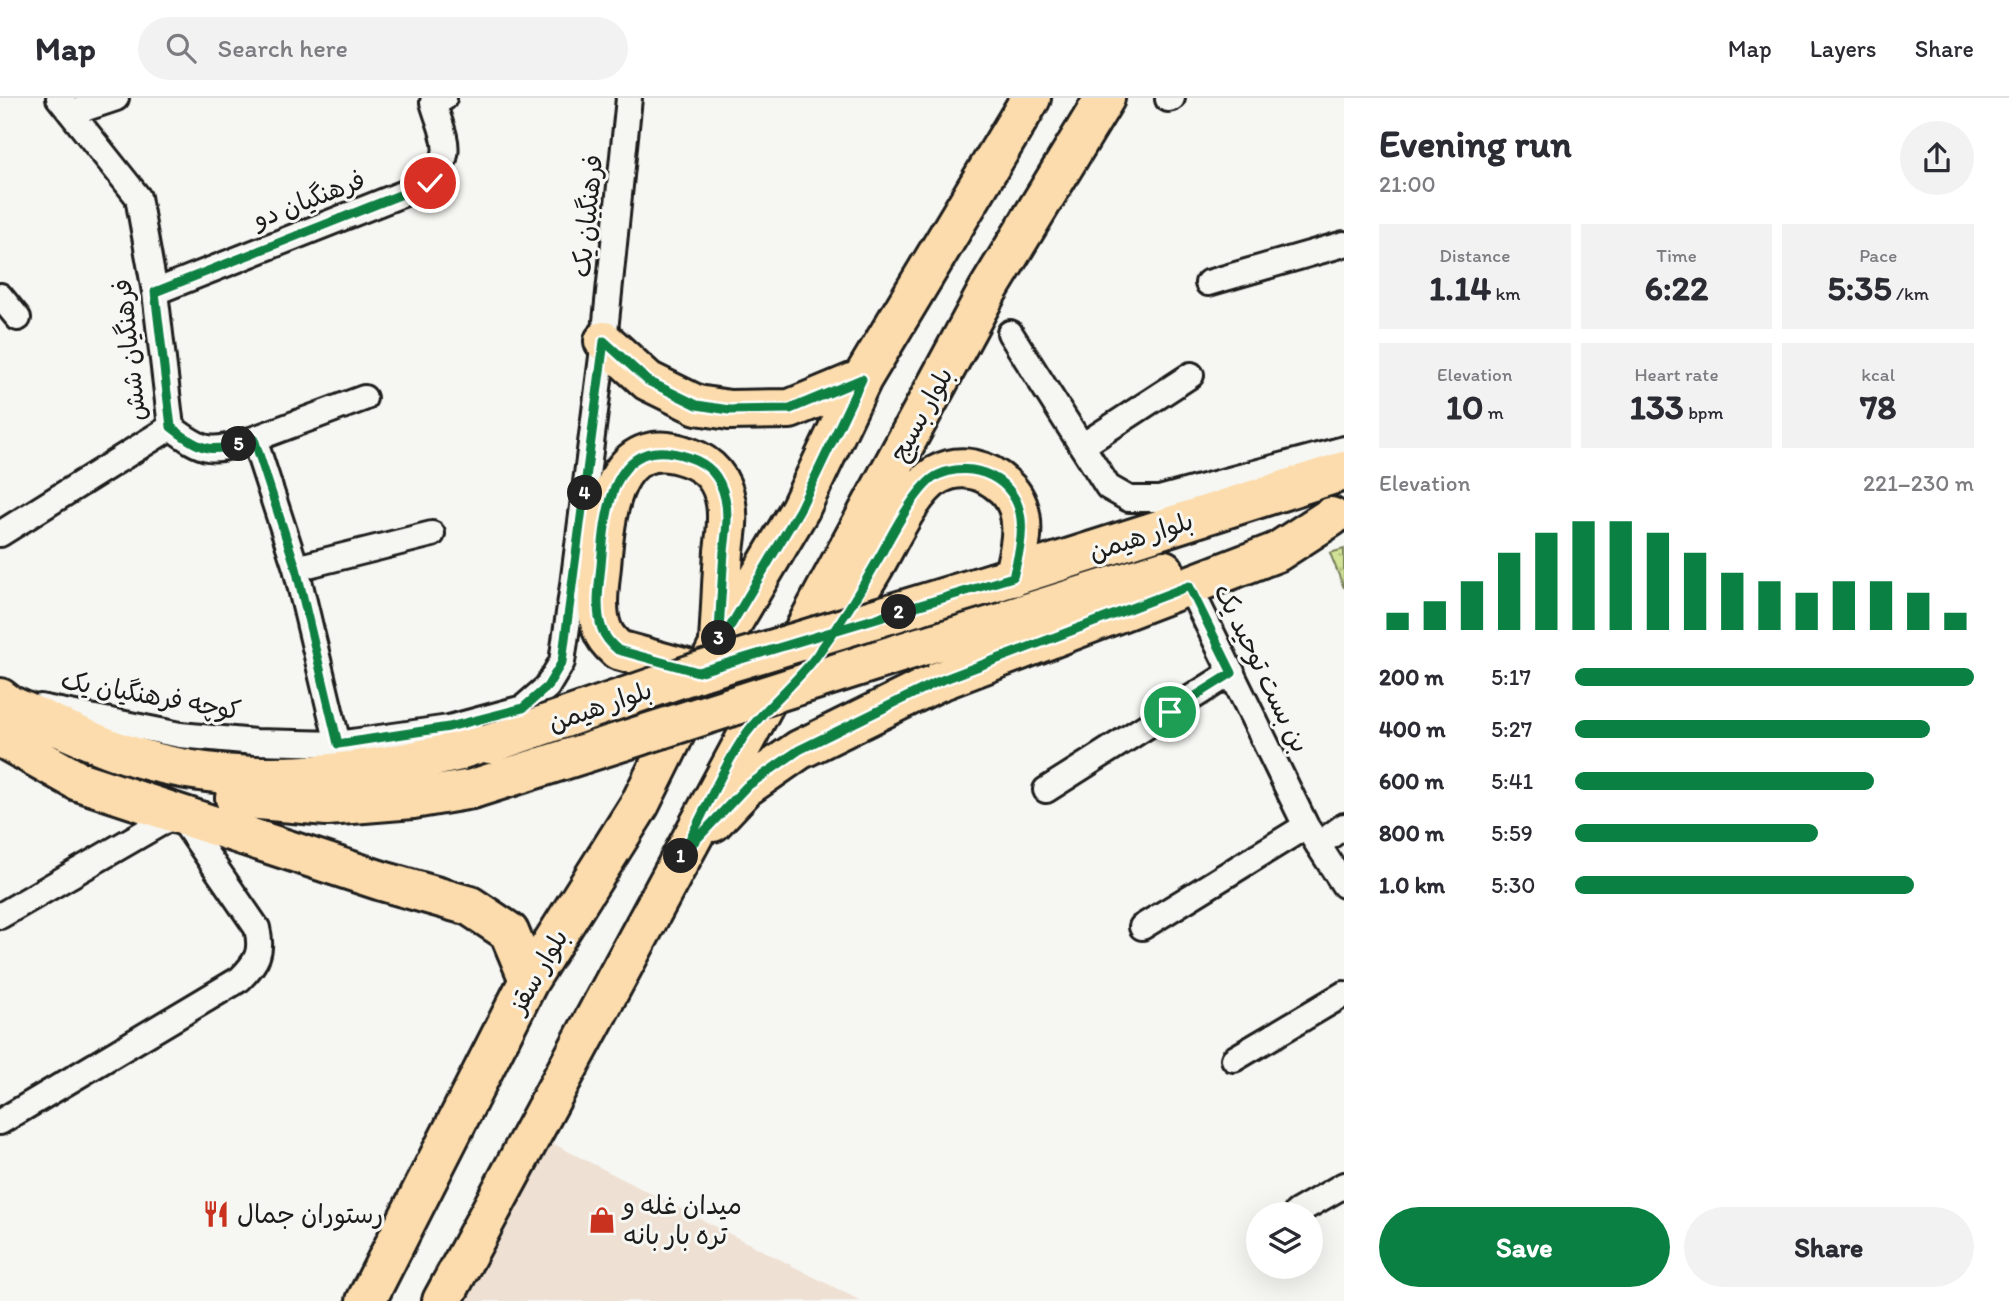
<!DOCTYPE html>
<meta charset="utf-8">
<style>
body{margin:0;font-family:Itim,"Playpen Sans Arabic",sans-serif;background:#f2f2f3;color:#2b2b33;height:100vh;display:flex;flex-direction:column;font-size:26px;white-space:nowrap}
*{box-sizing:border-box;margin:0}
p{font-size:23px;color:#7c7c81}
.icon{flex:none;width:38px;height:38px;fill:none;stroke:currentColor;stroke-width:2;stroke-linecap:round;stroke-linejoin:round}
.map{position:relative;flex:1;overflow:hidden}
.drawer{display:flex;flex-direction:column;background:#fff;width:665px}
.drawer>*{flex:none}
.controls{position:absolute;left:1246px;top:1104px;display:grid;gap:14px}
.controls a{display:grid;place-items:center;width:77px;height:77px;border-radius:50%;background:#fff;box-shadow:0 7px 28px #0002;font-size:35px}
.pin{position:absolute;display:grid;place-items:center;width:60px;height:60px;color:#fff;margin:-30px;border:4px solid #fff;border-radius:50%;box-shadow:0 2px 7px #0007}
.km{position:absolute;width:35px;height:35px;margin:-18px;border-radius:50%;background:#222;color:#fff;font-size:19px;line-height:35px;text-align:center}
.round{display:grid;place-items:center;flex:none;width:74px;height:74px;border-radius:37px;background:#f2f2f3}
.summary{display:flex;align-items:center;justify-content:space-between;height:119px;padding:0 35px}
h1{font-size:38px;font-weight:700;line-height:52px}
.stats{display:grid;grid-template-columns:repeat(3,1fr);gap:10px;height:119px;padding:7px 35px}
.stats div{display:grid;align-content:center;border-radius:0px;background:#f2f2f3;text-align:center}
.stats b{font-size:35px;font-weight:700}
.stats small{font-size:19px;font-weight:400}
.stats p{font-size:19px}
.chart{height:196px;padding:14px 35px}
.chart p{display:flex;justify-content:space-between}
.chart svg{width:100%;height:126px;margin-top:7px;stroke:#0b8043;stroke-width:6}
.cta{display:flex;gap:14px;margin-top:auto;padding:14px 35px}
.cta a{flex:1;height:80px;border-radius:42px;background:#0b8043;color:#fff;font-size:28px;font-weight:700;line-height:80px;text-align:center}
.cta a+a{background:#f2f2f3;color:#2b2b33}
ul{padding:0 35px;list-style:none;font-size:23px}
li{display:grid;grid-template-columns:112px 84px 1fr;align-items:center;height:52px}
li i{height:18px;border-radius:9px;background:#0b8043}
header{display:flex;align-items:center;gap:42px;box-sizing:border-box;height:98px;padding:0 35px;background:#fff;border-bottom:2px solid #e1e1e2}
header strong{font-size:33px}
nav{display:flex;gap:38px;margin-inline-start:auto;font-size:24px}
.search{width:490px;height:63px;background:#f2f2f3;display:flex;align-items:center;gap:18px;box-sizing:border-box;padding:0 24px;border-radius:38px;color:#7c7c81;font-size:26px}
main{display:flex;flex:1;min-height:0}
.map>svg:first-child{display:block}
.built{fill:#eee0d3}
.park{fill:url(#park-dots);stroke:#767f59;stroke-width:2}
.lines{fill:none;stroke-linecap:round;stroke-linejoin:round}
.minor-casing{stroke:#1c1c1c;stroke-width:30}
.primary-casing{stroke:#1c1c1c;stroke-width:44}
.minor{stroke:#f6f6f2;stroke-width:24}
.primary{stroke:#fcdcac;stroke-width:38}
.primary-bridge-casing{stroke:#1c1c1c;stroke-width:44;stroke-linecap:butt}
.primary-bridge{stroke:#fcdcac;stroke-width:38}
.route-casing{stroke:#fff;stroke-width:14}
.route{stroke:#0b8043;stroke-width:9}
.labels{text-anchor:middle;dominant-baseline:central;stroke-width:6;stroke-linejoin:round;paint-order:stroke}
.street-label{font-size:26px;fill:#1c1c1c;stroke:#f6f6f2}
.poi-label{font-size:26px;fill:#1c1c1c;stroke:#f6f6f2;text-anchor:start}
</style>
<header>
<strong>Map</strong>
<div class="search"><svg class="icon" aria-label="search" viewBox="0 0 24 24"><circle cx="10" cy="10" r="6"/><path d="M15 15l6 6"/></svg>Search here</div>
<nav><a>Map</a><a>Layers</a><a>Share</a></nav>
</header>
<main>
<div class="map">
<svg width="1344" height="1203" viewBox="0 0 1344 1203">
<defs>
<pattern id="park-dots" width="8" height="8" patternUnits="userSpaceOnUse" patternTransform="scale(1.75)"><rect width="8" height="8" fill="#d1e296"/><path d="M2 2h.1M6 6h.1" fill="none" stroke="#b3c181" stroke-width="1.8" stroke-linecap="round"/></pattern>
</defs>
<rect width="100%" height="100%" fill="#f6f6f2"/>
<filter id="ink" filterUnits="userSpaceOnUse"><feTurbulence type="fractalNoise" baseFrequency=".0143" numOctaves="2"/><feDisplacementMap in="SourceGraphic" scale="14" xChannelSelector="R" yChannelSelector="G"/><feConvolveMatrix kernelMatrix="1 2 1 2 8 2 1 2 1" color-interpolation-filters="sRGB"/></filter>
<g filter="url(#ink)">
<!-- built -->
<path class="built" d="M544,1041l317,162h-401z"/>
<!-- park -->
<path class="park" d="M1344,451v39l-14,-35z"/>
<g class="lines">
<defs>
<path id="minor" d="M1168,1l4,-1
M71,15l45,-15
M1208,185l136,-39
M155,194l275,-109c26,-32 14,-44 3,-81l11,-4
M0,198l18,22
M1010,235l98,154 21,12h30l185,-50
M171,329c36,28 41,25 83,12l42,129 42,176
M254,341l110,-41
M1082,348l109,-71
M0,436l171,-107 -16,-135 -17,-95 -79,-99
M296,470l136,-34
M1189,488l117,240 38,59
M40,609l140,28 75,7 83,2 111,-16 74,-20 24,-21 15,-25 11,-77 31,-244 25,-243
M1046,692l186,-118
M1318,747l26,-19
M0,818l178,-103 79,115c6,24 0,34 -17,51l-240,143
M1142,829l164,-101
M1234,961l110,-65
M1297,1114l47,-27"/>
<path id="primary" d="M604,243l44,40 49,24 32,5 61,-1 72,-30
M995,484l349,-111
M922,548l242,-76
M821,551c18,-27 36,-54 52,-81 15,-25 38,-78 64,-93 24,-13 49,-6 68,12 25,23 16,60 8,90
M698,574l-80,-22c-7,-6 -13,-12 -16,-21 -7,-18 -3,-44 -1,-63 4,-52 12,-137 87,-109 22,8 34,22 38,46 3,16 0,31 -2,48 -2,30 -3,60 -5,90
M0,600l9,7c36,15 72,33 108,46 123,43 249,24 372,-7
M0,639l78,44 304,100 88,25 39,26 20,48
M235,700l92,8 86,-7 59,-10
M713,724l33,-35 53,-37 138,-68 340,-130 54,-35
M366,1203l163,-321 111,-176 78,-157 82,-138 62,-130 169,-281
M442,1203l546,-1011 117,-192"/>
</defs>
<!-- minor casing -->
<use href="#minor" class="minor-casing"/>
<!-- primary casing -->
<use href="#primary" class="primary-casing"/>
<!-- minor -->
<use href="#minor" class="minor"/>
<!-- primary -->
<use href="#primary" class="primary"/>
<defs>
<path id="primary-bridge" d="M489,646l209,-72 297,-90
M472,691l450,-143"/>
</defs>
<!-- primary-bridge casing -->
<use href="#primary-bridge" class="primary-bridge-casing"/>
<!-- primary-bridge -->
<use href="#primary-bridge" class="primary-bridge"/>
</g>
</g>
<g class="lines" filter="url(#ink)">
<defs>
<path id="route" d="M430,85l-275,109 16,135c36,28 41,25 83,12l42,129 42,176 111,-17 74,-19 24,-21 15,-25 42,-321 44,40 49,24 32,5 61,-1 72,-30 -62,130 -82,138c2,-32 4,-64 6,-96 2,-18 5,-35 1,-53 -5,-22 -16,-34 -37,-41 -76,-27 -83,56 -87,109 -2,19 -6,45 1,63 3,9 9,15 16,21l80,22 315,-95c5,-19 10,-38 8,-58 -4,-40 -48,-60 -83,-44 -21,10 -47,61 -58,81 -19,34 -40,68 -63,99 -21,29 -51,51 -71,79 -25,36 -44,84 -65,122l65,-69 53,-37 138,-68 252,-96 43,87 -62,39"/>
</defs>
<!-- route casing -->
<use href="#route" class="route-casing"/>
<!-- route -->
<use href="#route" class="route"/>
</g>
<!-- icons -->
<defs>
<symbol id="restaurant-bare" viewBox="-9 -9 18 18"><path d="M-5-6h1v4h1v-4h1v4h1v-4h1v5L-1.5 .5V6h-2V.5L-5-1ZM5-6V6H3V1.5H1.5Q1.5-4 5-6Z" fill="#c8321e" stroke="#f6f6f2" stroke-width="2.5" paint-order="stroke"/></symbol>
<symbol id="shop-bare" viewBox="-9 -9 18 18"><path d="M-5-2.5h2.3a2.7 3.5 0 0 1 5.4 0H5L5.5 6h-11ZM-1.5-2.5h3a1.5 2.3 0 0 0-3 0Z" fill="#c8321e" stroke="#f6f6f2" stroke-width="2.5" paint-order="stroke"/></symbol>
</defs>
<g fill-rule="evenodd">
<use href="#restaurant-bare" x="197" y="1097" width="38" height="38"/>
<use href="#shop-bare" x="583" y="1103" width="38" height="38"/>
</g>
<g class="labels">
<!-- street labels -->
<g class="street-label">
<text transform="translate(309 101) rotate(-21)">فرهنگیان دو</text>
<text transform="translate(587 118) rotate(-84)">فرهنگیان یک</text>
<text transform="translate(129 252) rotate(-96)">فرهنگیان شش</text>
<text transform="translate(921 316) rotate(-61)">بلوار بسیج</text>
<text transform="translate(1141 438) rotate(-18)">بلوار هیمن</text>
<text transform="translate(1262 570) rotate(64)">بن بست توحید یک</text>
<text transform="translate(151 597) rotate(10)">کوچه فرهنگیان یک</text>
<text transform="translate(600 608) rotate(-19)">بلوار هیمن</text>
<text transform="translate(538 873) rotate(-60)">بلوار سقز</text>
</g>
<!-- poi labels -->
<g class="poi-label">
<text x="623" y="1107">میدان غله و<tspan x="623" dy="30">تره بار بانه</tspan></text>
<text x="237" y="1116">رستوران جمال</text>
</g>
</g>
</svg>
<div class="controls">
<a><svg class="icon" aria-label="layers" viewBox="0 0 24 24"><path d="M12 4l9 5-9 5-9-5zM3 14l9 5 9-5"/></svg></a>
</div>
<div class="pin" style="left:1170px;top:614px;background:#1e9e55"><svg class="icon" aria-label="arrive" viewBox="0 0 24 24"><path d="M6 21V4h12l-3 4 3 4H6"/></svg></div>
<div class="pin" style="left:430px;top:85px;background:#d93025"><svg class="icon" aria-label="check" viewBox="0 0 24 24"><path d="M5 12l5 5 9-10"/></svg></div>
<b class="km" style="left:681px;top:758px">1</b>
<b class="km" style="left:899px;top:514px">2</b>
<b class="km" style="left:719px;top:540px">3</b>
<b class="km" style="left:585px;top:395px">4</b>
<b class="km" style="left:239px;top:346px">5</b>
</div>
<section class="drawer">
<div class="summary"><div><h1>Evening run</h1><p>21:00</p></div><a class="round"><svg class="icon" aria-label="share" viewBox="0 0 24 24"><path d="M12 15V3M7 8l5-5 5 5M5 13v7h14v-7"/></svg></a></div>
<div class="stats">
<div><p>Distance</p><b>1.14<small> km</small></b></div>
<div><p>Time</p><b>6:22</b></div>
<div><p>Pace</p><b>5:35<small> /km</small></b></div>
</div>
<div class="stats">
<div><p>Elevation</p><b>10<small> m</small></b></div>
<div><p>Heart rate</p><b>133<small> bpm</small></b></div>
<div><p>kcal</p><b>78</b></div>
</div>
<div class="chart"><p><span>Elevation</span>221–230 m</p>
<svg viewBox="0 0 160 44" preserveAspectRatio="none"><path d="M5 44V38M15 44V34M25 44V27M35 44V17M45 44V10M55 44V6M65 44V6M75 44V10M85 44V17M95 44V24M105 44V27M115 44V31M125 44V27M135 44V27M145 44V31M155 44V38"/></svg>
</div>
<ul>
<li><b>200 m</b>5:17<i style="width:100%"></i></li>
<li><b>400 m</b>5:27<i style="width:89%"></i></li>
<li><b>600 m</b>5:41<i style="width:75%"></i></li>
<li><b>800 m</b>5:59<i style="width:61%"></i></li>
<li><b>1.0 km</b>5:30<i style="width:85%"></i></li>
</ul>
<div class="cta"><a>Save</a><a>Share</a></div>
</section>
</main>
